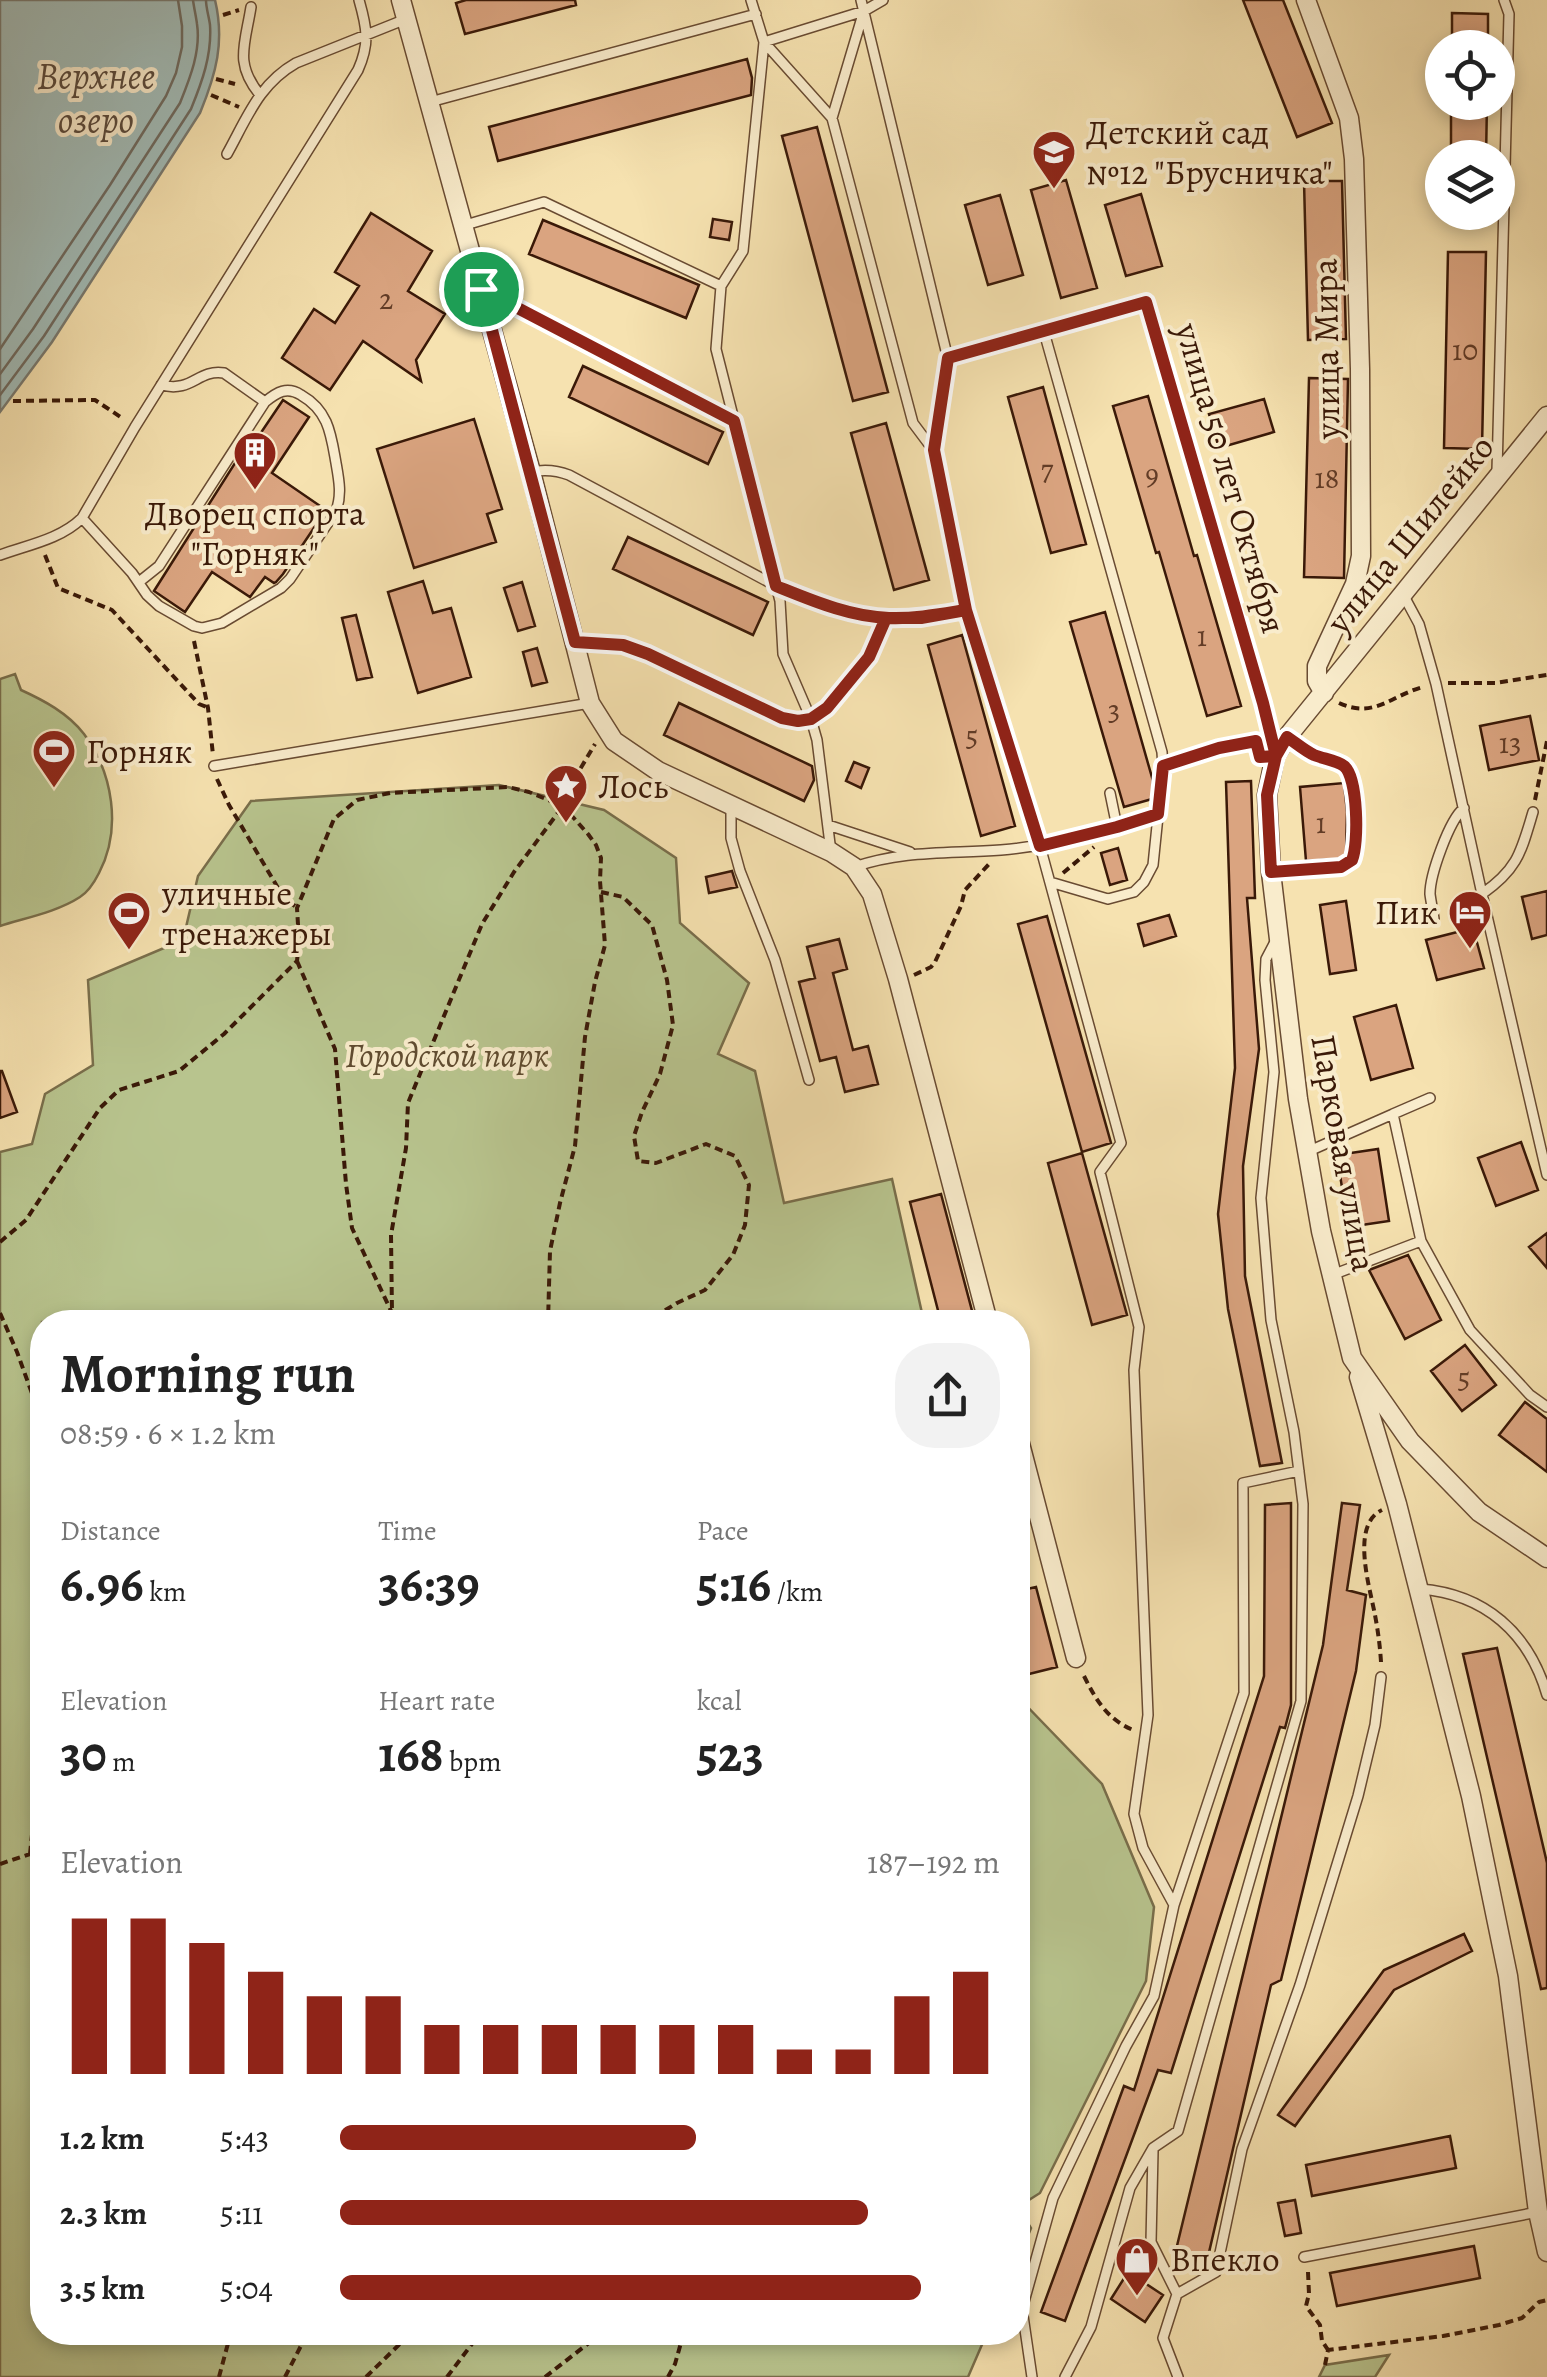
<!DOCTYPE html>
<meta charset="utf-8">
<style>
body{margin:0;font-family:Alegreya,serif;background:#f2f2f2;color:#222;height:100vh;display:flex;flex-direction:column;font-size:38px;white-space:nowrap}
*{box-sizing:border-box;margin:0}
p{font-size:32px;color:#767676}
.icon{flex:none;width:55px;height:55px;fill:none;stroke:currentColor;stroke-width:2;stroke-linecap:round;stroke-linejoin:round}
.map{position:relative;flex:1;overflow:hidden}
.sheet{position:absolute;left:30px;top:1310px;width:1000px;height:1035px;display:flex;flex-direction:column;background:#fff;border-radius:40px;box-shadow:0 5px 15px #0003}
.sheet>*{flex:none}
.fabs{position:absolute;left:1425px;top:30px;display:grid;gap:20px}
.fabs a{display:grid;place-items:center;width:90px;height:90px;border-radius:50%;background:#fff;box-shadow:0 5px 15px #0003;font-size:50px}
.pin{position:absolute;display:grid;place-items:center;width:85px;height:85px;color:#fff;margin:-42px;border:5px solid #fff;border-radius:50%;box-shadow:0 2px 10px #0007}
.round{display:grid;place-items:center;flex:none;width:105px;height:105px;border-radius:40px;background:#f2f2f2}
.head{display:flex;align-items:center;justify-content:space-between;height:170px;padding:0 30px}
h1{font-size:55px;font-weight:700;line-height:75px}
.figures{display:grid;grid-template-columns:repeat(3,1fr);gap:15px;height:170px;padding:10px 30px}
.figures div{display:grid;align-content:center}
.figures b{font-size:50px;font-weight:700}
.figures small{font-size:28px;font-weight:400}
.figures p{font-size:28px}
.chart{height:280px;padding:20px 30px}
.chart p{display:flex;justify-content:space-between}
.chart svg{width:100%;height:180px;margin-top:10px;stroke:#8f2418;stroke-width:6}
ul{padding:0 30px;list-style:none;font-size:32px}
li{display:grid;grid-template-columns:160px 120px 1fr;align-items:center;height:75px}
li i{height:25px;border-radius:12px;background:#8f2418}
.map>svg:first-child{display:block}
.green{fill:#b8c48e;stroke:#796e4b;stroke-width:2.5}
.water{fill:#a1bbb7;stroke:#787a71;stroke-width:2.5}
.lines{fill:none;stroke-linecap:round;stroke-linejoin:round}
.shore{stroke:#6e6a60;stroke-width:2.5}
.building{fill:#daa480;stroke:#3a1908;stroke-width:2.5}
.lane-casing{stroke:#694b32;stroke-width:12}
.street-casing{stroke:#694b32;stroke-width:21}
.path{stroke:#3a1908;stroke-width:4;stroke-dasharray:8 5;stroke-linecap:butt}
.lane{stroke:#f9eccc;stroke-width:9}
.street{stroke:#f9eccc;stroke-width:18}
.route-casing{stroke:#fff;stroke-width:20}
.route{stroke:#8f2418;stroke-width:12}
.labels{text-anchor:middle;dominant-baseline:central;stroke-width:8;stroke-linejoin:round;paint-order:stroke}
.number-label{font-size:30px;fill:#623c26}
.poi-label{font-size:35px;fill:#3a1908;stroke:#f9eccc;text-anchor:start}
.street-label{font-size:35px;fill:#3a1908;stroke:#f9eccc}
.park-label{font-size:35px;font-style:italic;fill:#604c30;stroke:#f9eccc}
.water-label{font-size:38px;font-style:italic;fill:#594a3d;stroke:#f9eccc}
</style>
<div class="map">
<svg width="1547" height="2377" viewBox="0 0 1547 2377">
<rect width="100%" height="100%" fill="#f6e2b0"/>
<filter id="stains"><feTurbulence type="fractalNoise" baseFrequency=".002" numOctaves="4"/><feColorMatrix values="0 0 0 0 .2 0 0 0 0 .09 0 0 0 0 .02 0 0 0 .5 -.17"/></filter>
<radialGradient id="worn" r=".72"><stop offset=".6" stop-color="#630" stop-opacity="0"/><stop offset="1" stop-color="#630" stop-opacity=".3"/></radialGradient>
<!-- green -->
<path class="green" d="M15,674l6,16c22,10 47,23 63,44 29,39 38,95 15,139 -4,8 -11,19 -19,24 -23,15 -55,21 -80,29v-247z
M499,785l105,25 72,48 4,65 69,60 -31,71 37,17 29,132 108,-24 32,143h-882v1010l945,1 -19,44h-968v-1225l32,-8 13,-50 48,-29 -5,-85 95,-40 15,-64 53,-75z
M1018,1697l84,87 52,123 -8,74 -106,212 -22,14 13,21 -13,32z
M1389,2355l-14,22h-56l6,-12z"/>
<!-- water -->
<path class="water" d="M0,0h215c10,42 1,74 -15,113l-148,229 -52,70z"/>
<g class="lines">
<!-- shore -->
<path class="shore" d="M0,349l110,-164 56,-89 10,-23 6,-26v-21l-4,-26
M0,374l33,-45 147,-226c10,-25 21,-52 17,-79 -1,-8 -3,-16 -4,-24
M0,395l44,-59 147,-227c11,-27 21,-54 19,-84 -1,-8 -4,-17 -4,-25"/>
</g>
<!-- building -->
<path class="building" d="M466,0h109l1,5 -111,29 -9,-31z
M1243,0h40l49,123 -35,14z
M1452,13l36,1v34h-36z
M747,59l5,19 -1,17 -253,66 -9,-34z
M1451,102h36l-1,56h-35z
M817,127l71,265 -35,9 -71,-265z
M1066,180l31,108 -36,10 -30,-108z
M1304,181h38l4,158 -38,1z
M1141,194l21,72 -36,10 -21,-71z
M1000,195l23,80 -35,10 -23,-80z
M371,213l61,38 -24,40 37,23 -29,46 5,21 -58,-40 -33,49 -48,-32 32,-49 21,14 24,-37 -24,-14z
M713,219l19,3 -3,18 -19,-3z
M543,220l156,65 -13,33 -157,-64z
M1448,252h38l-4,197 -38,-1z
M583,366l140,66 -15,32 -139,-67z
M1309,378l39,1 -4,199 -40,-1z
M1043,387l43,157 -35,9 -43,-156z
M1148,396l46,160 3,-1 44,151 -34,10 -48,-164 -3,1 -43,-147z
M1264,399l10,33 -55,16 -10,-34z
M283,400l26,17 -37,56 54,37 -43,64 -7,8 -2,1 -9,-6 -15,20 -38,-25 -27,40 -31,-21 88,-139 4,3z
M474,419l28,90 -15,5 9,28 -82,26 -37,-119z
M886,423l43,157 -35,10 -43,-157z
M628,537l140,65 -15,33 -140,-66z
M423,581l10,32 18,-5 20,69 -53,16 -30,-101z
M522,582l13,44 -17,5 -14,-43z
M1105,612l48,169 -1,18 -28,8 -54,-185z
M356,615l16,62 -15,3 -15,-62z
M962,635l53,191 -34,10 -53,-191z
M537,648l10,34 -15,4 -9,-34z
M679,703l133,63 2,14 -10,21 -140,-66z
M1530,716l9,44 -50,10 -9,-44z
M854,762l15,6 -8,20 -15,-7z
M1251,781l4,117h-8l12,151 -16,117 2,110 37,187 -22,3 -32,-157 -10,-95 17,-146 -9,-286z
M1344,783l3,29 -1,43 -7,4 -33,2 -6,-74z
M1118,848l9,32 -17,5 -9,-32z
M732,871l5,16 -28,6 -3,-16z
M1547,891v44l-15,4 -10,-42z
M1346,901l10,69 -26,4 -10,-69z
M1169,915l7,21 -32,10 -6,-22z
M1047,916l64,227 -29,9 -64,-228z
M1473,928l11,40 -47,12 -11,-40z
M839,939l8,30 -14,4 20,77 15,-4 10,38 -33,8 -9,-35 -16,4 -21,-79 16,-4 -8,-31z
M1396,1005l17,63 -42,12 -17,-63z
M0,1071h2l15,41 -17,6z
M1521,1142l17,48 -42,16 -18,-48z
M1378,1149l11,72 -41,6 -11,-72z
M1082,1153l45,162 -35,10 -44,-162z
M941,1194l34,128h-34l-31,-120z
M1547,1233v35l-18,-21z
M1408,1255l33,65 -36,19 -36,-69z
M1465,1345l31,40 -34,26 -31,-40z
M1525,1402l22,17v53l-48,-37z
M1291,1503v202l-6,23 -5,-1 -109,346 -13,-3 -93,251 -24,-9 83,-226 10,4 130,-414 1,-171z
M1342,1503l18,2 -13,85 19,5 -10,76 -75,309 -10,5 -64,276 -32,-7 148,-609z
M1036,1587l21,80 -36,9 -3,-12v-73z
M1497,1648l50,215v125l-6,1 -78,-335z
M1464,1934l8,17 -78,39 -99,136 -17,-11 106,-145z
M1450,2136l6,32 -144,28 -6,-31z
M1295,2200l6,33 -16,3 -7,-33z
M1474,2246l6,32 -143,28 -7,-33z
M1128,2272l35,23 -18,27 -34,-23z"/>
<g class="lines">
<defs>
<path id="lane" d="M751,0l13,42 -21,209 -22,35 -5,63 64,252 3,53 28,65 6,21 14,112
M861,0l87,359 -14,92 32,159 74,236 81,297 -21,29 39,155 -5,43 14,345 -14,99 9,34 31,57 -20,91 -28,50 -73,152 -31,111 10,68
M883,0l-19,11 -100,31 68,76 81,305 21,28
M251,7c-6,38 -17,56 9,88
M430,102l326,-88
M832,118l31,-104
M227,154c20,-36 32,-70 69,-91l110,-44
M462,226l82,-24 177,84
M484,290l250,131
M1044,332l118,420 1,15 -10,98 -9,17 -10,10 -26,7 -58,-17
M948,359l198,-57 117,401 12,52
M161,385c32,8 36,-16 63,-12l41,29
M1497,471l12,-457 -5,-14
M531,472c14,-3 25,-2 38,3l207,111 38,16 72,16 35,-1 45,-7
M82,518l50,55 15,22 12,11 35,20 8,2 20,-5 59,-35 9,-9 46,-68c6,-16 3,-31 0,-48 -5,-28 -7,-52 -35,-68 -14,-9 -24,-3 -36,7l-106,164 -20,16
M0,555c28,-10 61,-16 82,-37l53,-91 223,-357c12,-27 9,-42 1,-70
M1404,596l15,28 17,60 46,210 65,281
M575,642l48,3 25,8 134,64 16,4 13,-2 16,-11 42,-51 17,-39
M214,766l376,-63
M1110,793l7,34 40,-13
M731,805v33l9,33 35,89 34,120
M828,825l82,27
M854,867c50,-17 96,-13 147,-17 40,-3 77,-13 116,-23
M1271,872l70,-5 12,-7c6,-16 5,-83 -9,-94 -8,-6 -20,-7 -30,-11 -9,-5 -18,-12 -27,-18
M1482,894c36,-25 39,-42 51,-82
M1434,919c-1,-8 -3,-17 -4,-25 0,-19 19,-74 34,-86
M1393,1114l37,-16
M1307,1152l86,-38 28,127 49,89 60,65 17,12
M1332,1275l89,-34
M1420,1589c65,5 109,44 127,106
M1174,1905l70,-212 -1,-210 56,-12
M1153,2151l-2,91 26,52 -14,44 15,39
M1304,2257l234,-45
M1177,2294l39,-22 26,-123 58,-164 58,-189 17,-71 6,-48
M1065,2377l26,-50 39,-139 23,-40 25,-17 123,-430 2,-197 -9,-72 -23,-112 -10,-122 13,-126 -9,-92 1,-21 10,-19"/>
<path id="street" d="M401,0l130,472 59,231 24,38 44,30 173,81 23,15 18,27 26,85 90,343
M1306,0l43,118 5,41 6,210 1,187 -6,28 -38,82v15l7,12
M1547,416l-260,321 -12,19 -8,39 4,77 27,227 23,132 31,127 58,83 69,71 68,46
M1359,1377l38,127 74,292 37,180 30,236 9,40
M1018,1436l58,222"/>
</defs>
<!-- lane casing -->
<use href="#lane" class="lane-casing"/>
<!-- street casing -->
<use href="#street" class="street-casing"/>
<!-- path -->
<path class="path" d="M223,15l16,-5
M216,79l19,5
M211,95l28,12
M13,401l82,-1 27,18
M45,555l13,33 54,22 87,94 8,3
M194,641l14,67 5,47
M1448,683h47l52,-8
M1339,703c35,16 51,-7 84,-16
M1176,762l43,-14 38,-7v2
M217,779l12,26 49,83 10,13 7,5
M1535,800l12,-59
M1063,873l31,-26
M601,892l22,5 29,28 15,55 6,45 -13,49 -18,38 -8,24 4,25 18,2 50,-19 29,12 14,29 -4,40 -12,30 -28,35 -28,13 -31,19
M297,961l38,88 11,135 6,44 40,85 -49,9
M914,975l17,-8 4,-5 26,-56 4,-16 25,-27
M0,1242l26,-22 74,-112 19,-18 60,-19 45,-37 73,-73 2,-20 -2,-33 37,-89 23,-19 33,-7 118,-6 21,5 34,14 25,28 8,11 5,13 -1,23 5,64 -10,37 -10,55 -10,109 -15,57 -10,48 -2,71
M0,1313l17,39 25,69
M411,1322l-19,-9 -1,-78 15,-87 2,-45 74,-179 32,-52 49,-66 16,-35 16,-27
M765,1322l11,-4 7,4
M1381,1662c-1,-16 -3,-31 -6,-47 -5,-27 -25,-90 7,-105
M1084,1676c12,24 23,43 49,54
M30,1854l8,-78 4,-11
M0,1864l42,-14
M1308,2272l1,22 -3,12 14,19 2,16 6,9
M1325,2365l3,-15 115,-14 56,-11 23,-7 17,-16 8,-2
M219,2377l12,-45
M285,2377l23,-45
M366,2377l46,-45
M447,2377l34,-45
M545,2377l58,-45
M668,2377l7,-13 9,-32"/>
<!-- lane -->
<use href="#lane" class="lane"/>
<!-- street -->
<use href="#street" class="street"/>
</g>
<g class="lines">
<defs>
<path id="route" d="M481,289l253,132 42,165c35,14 74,31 113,32 26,1 52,-4 77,-8l74,236 77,-19 41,-13 5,-48 56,-18 37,-7 4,16 16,-1 -9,39 4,77 70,-5 11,-7c7,-16 6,-83 -8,-94 -8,-6 -20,-7 -30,-11 -9,-4 -18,-12 -27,-18l-11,19 -13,-53 -117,-401 -198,56 -14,92 32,160 -45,8h-35l-17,39 -42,51 -16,11 -13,2 -16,-3 -134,-64 -25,-9 -48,-3 -94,-353"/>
</defs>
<!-- route casing -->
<use href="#route" class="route-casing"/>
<!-- route -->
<use href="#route" class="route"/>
</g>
<!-- icons -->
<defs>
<symbol id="school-pin" viewBox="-11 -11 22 30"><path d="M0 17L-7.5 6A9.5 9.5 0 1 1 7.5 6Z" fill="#8f2418" stroke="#f9eccc"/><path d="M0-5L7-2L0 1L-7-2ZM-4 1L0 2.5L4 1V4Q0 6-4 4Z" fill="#fff"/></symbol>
<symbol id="building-pin" viewBox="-11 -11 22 30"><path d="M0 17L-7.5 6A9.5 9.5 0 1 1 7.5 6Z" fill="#8f2418" stroke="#f9eccc"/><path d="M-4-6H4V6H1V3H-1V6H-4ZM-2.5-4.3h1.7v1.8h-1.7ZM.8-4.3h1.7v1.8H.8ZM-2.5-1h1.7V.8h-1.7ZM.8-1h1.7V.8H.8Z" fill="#fff"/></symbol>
<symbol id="stadium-pin" viewBox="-11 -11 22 30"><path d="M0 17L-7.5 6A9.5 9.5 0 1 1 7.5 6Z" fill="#8f2418" stroke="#f9eccc"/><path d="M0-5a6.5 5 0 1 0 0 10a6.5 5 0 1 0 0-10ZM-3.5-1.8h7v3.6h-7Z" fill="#fff"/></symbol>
<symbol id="sight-pin" viewBox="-11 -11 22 30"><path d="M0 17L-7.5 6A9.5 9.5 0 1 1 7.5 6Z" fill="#8f2418" stroke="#f9eccc"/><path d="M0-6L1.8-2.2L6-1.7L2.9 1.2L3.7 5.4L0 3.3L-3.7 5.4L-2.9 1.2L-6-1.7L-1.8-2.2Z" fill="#fff"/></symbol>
<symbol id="hotel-pin" viewBox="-11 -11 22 30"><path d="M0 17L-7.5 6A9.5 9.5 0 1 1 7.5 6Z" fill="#8f2418" stroke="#f9eccc"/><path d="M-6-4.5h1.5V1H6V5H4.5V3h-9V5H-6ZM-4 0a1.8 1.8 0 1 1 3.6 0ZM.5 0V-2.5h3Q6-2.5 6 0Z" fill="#fff"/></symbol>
<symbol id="shop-pin" viewBox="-11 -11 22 30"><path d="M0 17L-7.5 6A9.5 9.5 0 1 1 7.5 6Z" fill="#8f2418" stroke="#f9eccc"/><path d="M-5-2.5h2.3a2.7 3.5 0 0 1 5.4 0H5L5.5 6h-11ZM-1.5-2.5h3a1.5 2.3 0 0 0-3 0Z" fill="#fff"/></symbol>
</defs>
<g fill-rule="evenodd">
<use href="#school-pin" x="1029" y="127" width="50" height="68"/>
<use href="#building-pin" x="230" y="428" width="50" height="68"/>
<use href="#stadium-pin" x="29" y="726" width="50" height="68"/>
<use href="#sight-pin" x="541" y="761" width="50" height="68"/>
<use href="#hotel-pin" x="1445" y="887" width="50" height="68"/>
<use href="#stadium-pin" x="104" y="888" width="50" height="68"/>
<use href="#shop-pin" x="1112" y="2234" width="50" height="68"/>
</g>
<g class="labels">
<!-- number labels -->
<g class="number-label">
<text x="386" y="299">2</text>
<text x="1465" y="350">10</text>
<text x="1047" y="470">7</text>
<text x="1152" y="475">9</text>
<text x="1327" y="478">18</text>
<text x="1202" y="636">1</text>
<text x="1114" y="710">3</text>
<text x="972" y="736">5</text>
<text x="1510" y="743">13</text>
<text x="1321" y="823">1</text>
<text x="1464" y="1378">5</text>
</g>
<!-- poi labels -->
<g class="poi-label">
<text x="1086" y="132">Детский сад<tspan x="1086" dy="40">№12 "Брусничка"</tspan></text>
<text x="255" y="513" text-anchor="middle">Дворец спорта<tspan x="255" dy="40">"Горняк"</tspan></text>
<text x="86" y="751">Горняк</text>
<text x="598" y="786">Лось</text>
<text x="162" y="893">уличные<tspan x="162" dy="40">тренажеры</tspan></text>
<text x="1438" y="912" text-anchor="end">Пик</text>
<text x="1170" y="2259">Впекло</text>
</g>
<!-- street labels -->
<g class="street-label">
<text transform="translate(1326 349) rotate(-91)">улица Мира</text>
<text transform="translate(1231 478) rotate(74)">улица 50 лет Октября</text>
<text transform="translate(1410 534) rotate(-51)">улица Шилейко</text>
<text transform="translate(1344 1153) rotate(80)">Парковая улица</text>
</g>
<!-- park labels -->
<g class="park-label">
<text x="447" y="1055">Городской парк</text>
</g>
<!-- water labels -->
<g class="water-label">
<text x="96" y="76">Верхнее<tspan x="96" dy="44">озеро</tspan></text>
</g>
</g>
<rect width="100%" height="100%" filter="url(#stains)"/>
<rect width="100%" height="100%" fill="url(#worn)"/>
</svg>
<div class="fabs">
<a><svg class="icon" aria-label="locate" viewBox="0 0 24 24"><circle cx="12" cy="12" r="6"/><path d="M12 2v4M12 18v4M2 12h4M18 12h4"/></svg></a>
<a><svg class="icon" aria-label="layers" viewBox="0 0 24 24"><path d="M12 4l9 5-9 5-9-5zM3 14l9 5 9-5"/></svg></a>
</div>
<div class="pin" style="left:481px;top:289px;background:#1e9e55"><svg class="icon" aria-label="arrive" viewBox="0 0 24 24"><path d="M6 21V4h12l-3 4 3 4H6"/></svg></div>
<section class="sheet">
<div class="head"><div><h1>Morning run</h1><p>08:59 · 6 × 1.2 km</p></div><a class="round"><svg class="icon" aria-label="share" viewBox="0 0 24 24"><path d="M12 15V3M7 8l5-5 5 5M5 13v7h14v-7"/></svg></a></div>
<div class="figures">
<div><p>Distance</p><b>6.96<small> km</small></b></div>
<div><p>Time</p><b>36:39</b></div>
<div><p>Pace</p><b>5:16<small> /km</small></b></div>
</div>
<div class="figures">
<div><p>Elevation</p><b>30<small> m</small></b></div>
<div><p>Heart rate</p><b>168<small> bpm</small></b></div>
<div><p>kcal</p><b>523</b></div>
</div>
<div class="chart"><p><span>Elevation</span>187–192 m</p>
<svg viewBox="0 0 160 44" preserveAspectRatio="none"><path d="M5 44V6M15 44V6M25 44V12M35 44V19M45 44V25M55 44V25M65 44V32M75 44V32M85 44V32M95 44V32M105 44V32M115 44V32M125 44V38M135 44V38M145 44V25M155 44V19"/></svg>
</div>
<ul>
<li><b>1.2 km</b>5:43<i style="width:54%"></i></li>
<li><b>2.3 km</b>5:11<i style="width:80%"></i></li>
<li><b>3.5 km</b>5:04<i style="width:88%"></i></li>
</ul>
</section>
</div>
